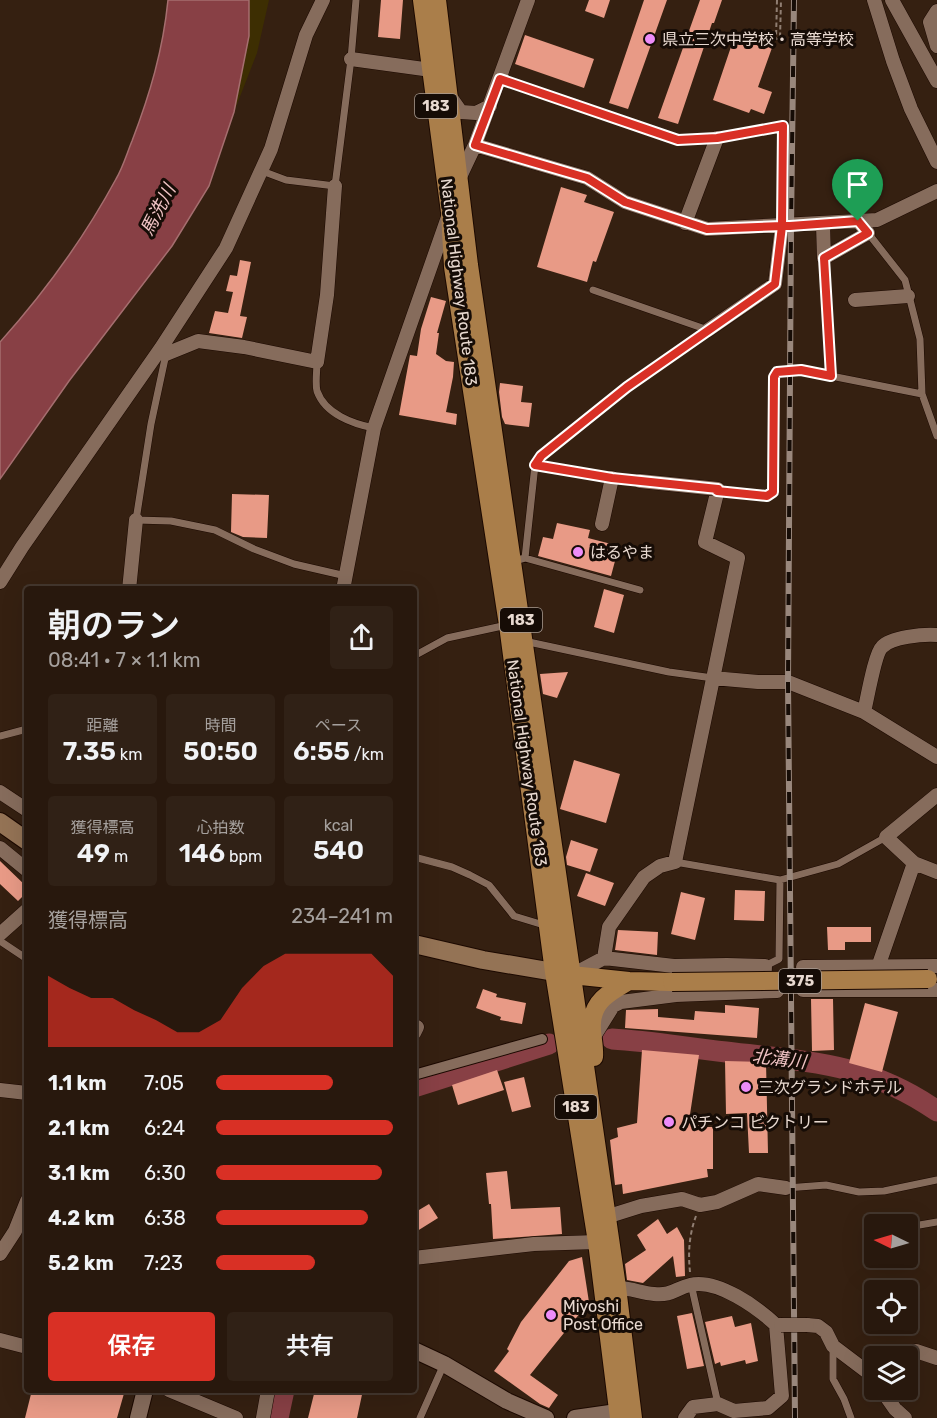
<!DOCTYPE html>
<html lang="ja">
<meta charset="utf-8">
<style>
body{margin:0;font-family:Rubik,"Noto Sans JP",sans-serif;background:#302116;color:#f1f3f6;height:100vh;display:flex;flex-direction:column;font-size:22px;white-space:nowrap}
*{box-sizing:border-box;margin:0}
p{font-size:20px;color:#a5a09d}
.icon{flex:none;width:33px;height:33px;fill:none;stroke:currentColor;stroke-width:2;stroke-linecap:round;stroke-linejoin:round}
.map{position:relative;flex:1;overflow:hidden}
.drawer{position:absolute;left:24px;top:586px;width:393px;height:807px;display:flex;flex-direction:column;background:#28180d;border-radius:6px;box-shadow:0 6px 24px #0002,0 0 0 2px #44372e}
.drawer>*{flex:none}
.needle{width:39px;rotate:275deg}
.buttons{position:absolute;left:864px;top:1214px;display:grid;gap:12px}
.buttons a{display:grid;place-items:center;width:54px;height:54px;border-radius:6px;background:#28180d;box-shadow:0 6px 24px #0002,0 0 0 2px #44372e;font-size:30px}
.pin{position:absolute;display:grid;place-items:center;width:51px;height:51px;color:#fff;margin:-62px -26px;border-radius:50% 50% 50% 0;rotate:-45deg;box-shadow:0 0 6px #0007}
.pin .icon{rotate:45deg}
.round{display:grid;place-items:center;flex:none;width:63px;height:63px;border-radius:6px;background:#302116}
.summary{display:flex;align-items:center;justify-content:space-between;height:102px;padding:0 24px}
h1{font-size:33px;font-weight:600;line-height:45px}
.stats{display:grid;grid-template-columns:repeat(3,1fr);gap:9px;height:102px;padding:6px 24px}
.stats div{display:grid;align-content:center;border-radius:6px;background:#302116;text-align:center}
.stats b{font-size:26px;font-weight:600}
.stats small{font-size:16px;font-weight:400}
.stats p{font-size:16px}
.chart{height:168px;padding:12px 24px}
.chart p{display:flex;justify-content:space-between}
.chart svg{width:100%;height:108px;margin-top:6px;fill:#d93025;opacity:.7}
.button{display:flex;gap:12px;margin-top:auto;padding:12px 24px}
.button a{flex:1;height:69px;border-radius:6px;background:#d93025;color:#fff;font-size:24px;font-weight:600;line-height:69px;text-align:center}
.button a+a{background:#302116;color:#f1f3f6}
ul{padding:0 24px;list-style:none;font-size:20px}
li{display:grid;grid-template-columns:96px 72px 1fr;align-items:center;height:45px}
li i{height:15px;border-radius:8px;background:#d93025}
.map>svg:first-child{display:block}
.green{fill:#3d2e02}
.water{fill:#884045;stroke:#a56e6f;stroke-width:1.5}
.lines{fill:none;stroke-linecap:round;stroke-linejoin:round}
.river{stroke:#884045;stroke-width:21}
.building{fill:#e89a86}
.service-casing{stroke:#1c0900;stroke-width:8}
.pedestrian-casing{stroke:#1c0900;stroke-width:12}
.minor-casing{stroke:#1c0900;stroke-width:15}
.tertiary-casing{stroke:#1c0900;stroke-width:18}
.secondary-casing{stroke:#1c0900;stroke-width:20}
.trunk-casing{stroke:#1c0900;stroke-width:20}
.path{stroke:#907e72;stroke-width:2;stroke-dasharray:4.5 3;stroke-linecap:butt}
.service{stroke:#866c5c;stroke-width:7}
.pedestrian{stroke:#866c5c;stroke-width:10}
.minor{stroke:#866c5c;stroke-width:14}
.tertiary{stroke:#866c5c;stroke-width:16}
.secondary{stroke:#947355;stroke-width:18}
.trunk{stroke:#aa7e4a;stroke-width:18}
.rail-casing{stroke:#99877c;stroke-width:6}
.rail{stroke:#160c06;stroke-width:4;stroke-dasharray:11;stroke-linecap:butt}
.minor-bridge-casing{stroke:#1c0900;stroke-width:15;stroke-linecap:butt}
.trunk-bridge-casing{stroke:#1c0900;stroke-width:20;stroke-linecap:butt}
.minor-bridge{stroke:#866c5c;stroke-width:14}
.trunk-bridge{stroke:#aa7e4a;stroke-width:18}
.route-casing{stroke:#fff;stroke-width:12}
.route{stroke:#d93025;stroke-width:8}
.poi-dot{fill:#ed8cf9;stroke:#160c06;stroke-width:2}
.labels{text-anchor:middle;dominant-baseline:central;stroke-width:6;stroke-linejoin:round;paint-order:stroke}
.shield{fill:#160c06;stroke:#a99c93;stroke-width:1.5}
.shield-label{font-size:15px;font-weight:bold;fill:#e8d9d0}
.poi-label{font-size:16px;fill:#e8d9d0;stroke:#160c06;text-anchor:start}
.street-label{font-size:16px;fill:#e8d9d0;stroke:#160c06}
.water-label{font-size:18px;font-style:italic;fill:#f1c4c5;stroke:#160c06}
</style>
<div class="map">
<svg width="937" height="1418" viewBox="0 0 937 1418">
<rect width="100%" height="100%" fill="#352011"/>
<!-- green -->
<path class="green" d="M249,0h20l-12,53 -23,59 15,-76z"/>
<!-- water -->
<path class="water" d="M168,0h81v36l-15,76 -25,74 -37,60 -103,135 -69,98v-137c45,-50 84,-104 116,-163 7,-12 11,-26 16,-38 18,-47 31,-91 36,-141z"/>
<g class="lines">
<!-- river -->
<path class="river" d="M612,1039c38,2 76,9 114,13 81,10 141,10 211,59
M414,1087l135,-43
M278,1418l6,-28"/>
</g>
<!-- building -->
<path class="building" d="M381,0h22l-3,39 -22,-2z
M589,0h21l-6,18 -19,-7z
M644,0h23l-39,109 -19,-6z
M700,0h22l-8,23h-2l-34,101 -20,-6z
M736,32l37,13 -15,42 14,5 -8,22 -13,-5 -2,4 -36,-13z
M525,35l69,24 -10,29 -69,-24z
M561,187l26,8 -3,7 30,10 -18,50 -3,-1 -6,21 -50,-15z
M240,260l11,2 -11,54 7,1 -5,21 -33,-5 6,-22 13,2 5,-21 -7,-1 4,-16 7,1z
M431,297l15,4 -9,32h2l-3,21 10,7 8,1 -1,15 -7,35 11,2 -1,11 -57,-10 11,-60 7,1 4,-27z
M500,383l23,3 -2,16 11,1 -3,24 -24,-3 -3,-7 -3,-25z
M232,494l37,1 -2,43 -24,-1 -12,-5z
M557,523l33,7 -2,8 31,8 -8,30 -73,-20 5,-19 10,2z
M604,589l20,6 -10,38 -20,-6z
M568,672l-11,26 -14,-4 -3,-20z
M574,760l46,14 -14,49 -46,-14z
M571,840l27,9 -8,23 -23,-7 -1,-8z
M0,861l27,26v5l-9,9 -18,-17z
M586,873l28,10 -9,23 -28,-10z
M735,890l30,1 -1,30 -30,-1z
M681,892l24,6 -10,42 -24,-6z
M827,927h44v15h-26v8h-17z
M618,930l40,2 -1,23 -42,-5z
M483,989l14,5 -1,3 30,6 -4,21 -22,-4 1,-3 -25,-9z
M811,999h22l1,51 -22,1z
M865,1003l33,9 -16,60 -33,-9z
M725,1005l34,3 -2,30 -132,-10 1,-18 32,-1v8l36,3 1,-9 30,2z
M642,1050l57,5 -10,66 11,-3v9h13v42h-6l1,8 -85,17 -1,-10 -7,1 -5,-45 8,-3 -1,-9 20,-5z
M725,1061l41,1 2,91h-19l-2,-40 -21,1z
M497,1070l7,20 -46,15 -6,-20z
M524,1077l7,30 -19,5 -8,-30z
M507,1171l4,38 49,-2 2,27 -69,5 -2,-35h-2l-3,-31z
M429,1204l9,14 -24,15v-20z
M658,1219l9,15 10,-7 7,13 1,36 -9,1 -3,-21 -30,27 -16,-3 -2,-16 21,-14 -9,-15z
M582,1257l7,45 -59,73 28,20 -9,13 -9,-4 -46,-33 15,-20 -2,-2 14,-27 48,-61z
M692,1313l12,53 -17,3 -10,-53z
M732,1316l3,11 16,-4 7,38 -12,3 -1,-4 -24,6 -1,-4 -5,2 -10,-42z
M32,1390h93l-8,28h-92z
M315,1390h48l-6,28h-49z"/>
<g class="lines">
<defs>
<path id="service" d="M500,79l178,61 39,-2 66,-12 -1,100
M262,171l24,9 49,6 16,-127 5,-59
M868,233l37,47 15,59 2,55 15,42
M824,258l7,118 91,18
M593,290l115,40
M164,352l2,2 -15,70 -15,96 35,1 44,9 39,19 40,15 52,12
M317,362c0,9 -2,21 0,29 8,23 36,33 57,37
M612,478l28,3
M718,491l49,5 6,-4 1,-115 3,-5 25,-2 29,6
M525,558l115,32
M514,561l11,-3 10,-93 6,-9 86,-69 81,-57
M524,641l145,31 44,6
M414,656l33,-18 60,-13
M0,736l27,-7
M414,857l38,10 18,8 19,10 25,31 33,10
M675,862l105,18 58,-16 48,-27
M0,941l27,18
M765,966l14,-7 1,-79
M786,1188l40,-3 33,7 25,-1 53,-11
M908,1227l29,-5
M691,1284l27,120
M833,1347v32l11,20 7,19
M420,1418l24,-54"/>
<path id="pedestrian" d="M414,1075l128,-36"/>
<path id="minor" d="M874,0l19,61 18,48 26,53
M892,0l45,81
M937,11l-7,11 7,24
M351,59l80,11
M449,95l12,17 15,1 14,-7
M475,145l112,33 38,24 82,27 170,-9 60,-29
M458,181l17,-36 53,-145
M685,223l32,-85
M823,224l1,34 44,-25 -10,-12
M855,300l53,-4
M708,330l67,-46 7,-58
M166,354l32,-13 46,6 73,15 10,-67 8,-109
M602,524l10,-46
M0,582l22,-35 139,-199 65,-100 45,-99 35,-114 17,-35
M129,590l7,-70
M343,590l31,-162 74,-211
M713,678l45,4h30l76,30c3,-12 11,-59 18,-65 9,-10 41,-13 55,-12
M864,712l73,45
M0,792l27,18
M0,848l27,22
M914,863l-28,-26 51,-42
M0,934l27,-24
M604,958l5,-31 35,-50 16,-11 15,-4 63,-304 -33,-16 13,-53 -78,-8
M803,967l134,-1
M878,967l36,-104 23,9
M572,975l32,-17 70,8 53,-1 38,1 -1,25
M803,990h134
M414,1033l3,-6
M593,1038l20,-32 8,-4 55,-7 101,-4
M0,1090l27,3
M606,1217l35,-11 41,-7 18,6 17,-3 41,-18 28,4
M0,1254l15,-23 12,-30
M414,1258l120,-14 63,-2
M609,1289c15,-4 30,4 45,5 18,2 22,-6 36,-9 27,-7 68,23 86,40h5
M807,1325l11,1 8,6 7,14 37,28 4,7
M0,1340l27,7
M916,1351l21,7
M881,1389l14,20 10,9
M169,1390l67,28
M263,1418l5,-28
M685,1418l8,-11 25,-3 16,7 34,-3 14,-12 -6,-71"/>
<path id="tertiary" d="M414,1350l30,14 63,37 39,17
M138,1418l7,-28
M575,1418l56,-8"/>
<path id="secondary" d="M0,822l27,19
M414,944l69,16 71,12"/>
<path id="trunk" d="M422,0l28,212 3,55 55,358 46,347 43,270 22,176
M437,0l32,265 148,1022 16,131
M562,974l67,7 43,1
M594,1057c1,-11 -3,-23 -2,-34 1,-23 20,-32 37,-42"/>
</defs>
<!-- service casing -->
<use href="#service" class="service-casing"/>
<!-- pedestrian casing -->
<use href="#pedestrian" class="pedestrian-casing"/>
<!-- minor casing -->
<use href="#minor" class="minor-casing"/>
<!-- tertiary casing -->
<use href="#tertiary" class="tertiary-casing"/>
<!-- secondary casing -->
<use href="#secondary" class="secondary-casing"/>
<!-- trunk casing -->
<use href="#trunk" class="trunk-casing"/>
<!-- path -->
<path class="path" d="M777,0l-1,39h4l1,-39
M543,466l57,10
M690,1272c-2,-19 -1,-37 6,-56"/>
<!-- service -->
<use href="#service" class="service"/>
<!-- pedestrian -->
<use href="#pedestrian" class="pedestrian"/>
<!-- minor -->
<use href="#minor" class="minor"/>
<!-- tertiary -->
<use href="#tertiary" class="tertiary"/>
<!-- secondary -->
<use href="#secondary" class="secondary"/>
<!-- trunk -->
<use href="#trunk" class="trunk"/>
<defs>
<path id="rail" d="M794,0l-3,226 -3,456 7,736"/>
</defs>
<!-- rail casing -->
<use href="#rail" class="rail-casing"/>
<!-- rail -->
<use href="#rail" class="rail"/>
<defs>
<path id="minor-bridge" d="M781,1325h26"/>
<path id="trunk-bridge" d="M672,982l256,-3"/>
</defs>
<!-- minor-bridge casing -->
<use href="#minor-bridge" class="minor-bridge-casing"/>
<!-- trunk-bridge casing -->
<use href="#trunk-bridge" class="trunk-bridge-casing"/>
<!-- minor-bridge -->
<use href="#minor-bridge" class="minor-bridge"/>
<!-- trunk-bridge -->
<use href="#trunk-bridge" class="trunk-bridge"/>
</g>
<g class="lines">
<defs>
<path id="route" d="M858,221l-68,5h-8l-75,3 -82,-27 -38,-24 -112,-33 25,-66 178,61 39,-2 66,-12 -1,100 -7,58 -148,103 -86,69 -6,9 77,13 106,11 -1,2 50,5 6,-4 1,-115 3,-5 24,-2 30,6 -7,-118 44,-25 -10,-12"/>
</defs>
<!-- route casing -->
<use href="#route" class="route-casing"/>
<!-- route -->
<use href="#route" class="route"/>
</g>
<!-- markers -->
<g class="poi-dot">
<circle cx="650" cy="39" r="6"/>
<circle cx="578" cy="552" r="6"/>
<circle cx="746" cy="1087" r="6"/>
<circle cx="669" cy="1122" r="6"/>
<circle cx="551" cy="1315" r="6"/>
</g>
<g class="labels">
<!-- shield labels -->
<g class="shield">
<rect x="415" y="94" width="42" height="24" rx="4.5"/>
<rect x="500" y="608" width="42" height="24" rx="4.5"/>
<rect x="779" y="969" width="42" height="24" rx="4.5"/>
<rect x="555" y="1095" width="42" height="24" rx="4.5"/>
</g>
<g class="shield-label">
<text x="436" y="106">183</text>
<text x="521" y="620">183</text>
<text x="800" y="981">375</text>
<text x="576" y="1107">183</text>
</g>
<!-- poi labels -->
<g class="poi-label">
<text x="662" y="39">県立三次中学校・高等学校</text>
<text x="590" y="552">はるやま</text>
<text x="758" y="1087">三次グランドホテル</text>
<text x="681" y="1122">パチンコ ビクトリー</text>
<text x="563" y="1306">Miyoshi<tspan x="563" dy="18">Post Office</tspan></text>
</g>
<!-- street labels -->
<g class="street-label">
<text transform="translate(459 282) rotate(83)">National Highway Route 183</text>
<text transform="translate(527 763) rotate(82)">National Highway Route 183</text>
</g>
<!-- water labels -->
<g class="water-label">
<text transform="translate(158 210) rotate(-63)">馬洗川</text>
<text transform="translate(779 1059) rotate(7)">北溝川</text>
</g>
</g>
</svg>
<div class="buttons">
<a><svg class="needle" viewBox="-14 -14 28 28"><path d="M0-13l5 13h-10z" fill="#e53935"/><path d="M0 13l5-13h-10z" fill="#a5a09d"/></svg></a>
<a><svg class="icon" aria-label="locate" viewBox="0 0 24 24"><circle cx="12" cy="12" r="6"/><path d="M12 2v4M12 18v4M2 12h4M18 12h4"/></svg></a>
<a><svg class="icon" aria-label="layers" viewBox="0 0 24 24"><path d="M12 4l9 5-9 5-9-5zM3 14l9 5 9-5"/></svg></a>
</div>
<div class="pin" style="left:858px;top:221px;background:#1e9e55"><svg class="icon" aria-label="arrive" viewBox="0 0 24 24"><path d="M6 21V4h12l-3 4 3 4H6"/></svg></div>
<section class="drawer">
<div class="summary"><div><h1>朝のラン</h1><p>08:41 · 7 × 1.1 km</p></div><a class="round"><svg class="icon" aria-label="share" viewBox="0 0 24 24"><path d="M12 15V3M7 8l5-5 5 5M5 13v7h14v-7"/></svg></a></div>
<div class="stats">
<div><p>距離</p><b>7.35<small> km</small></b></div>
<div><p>時間</p><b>50:50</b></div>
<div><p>ペース</p><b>6:55<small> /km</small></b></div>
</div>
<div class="stats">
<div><p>獲得標高</p><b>49<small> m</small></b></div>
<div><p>心拍数</p><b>146<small> bpm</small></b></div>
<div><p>kcal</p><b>540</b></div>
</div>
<div class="chart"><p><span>獲得標高</span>234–241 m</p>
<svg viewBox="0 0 160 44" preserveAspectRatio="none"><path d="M0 44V15L10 20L20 24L30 24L40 29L50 33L60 38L70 38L80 33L90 20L100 11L110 6L120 6L130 6L140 6L150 6L160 15V44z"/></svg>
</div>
<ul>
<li><b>1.1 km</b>7:05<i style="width:66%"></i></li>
<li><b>2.1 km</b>6:24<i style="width:100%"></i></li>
<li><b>3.1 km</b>6:30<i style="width:94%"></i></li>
<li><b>4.2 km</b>6:38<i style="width:86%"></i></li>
<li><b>5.2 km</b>7:23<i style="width:56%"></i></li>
</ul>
<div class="button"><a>保存</a><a>共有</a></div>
</section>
</div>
